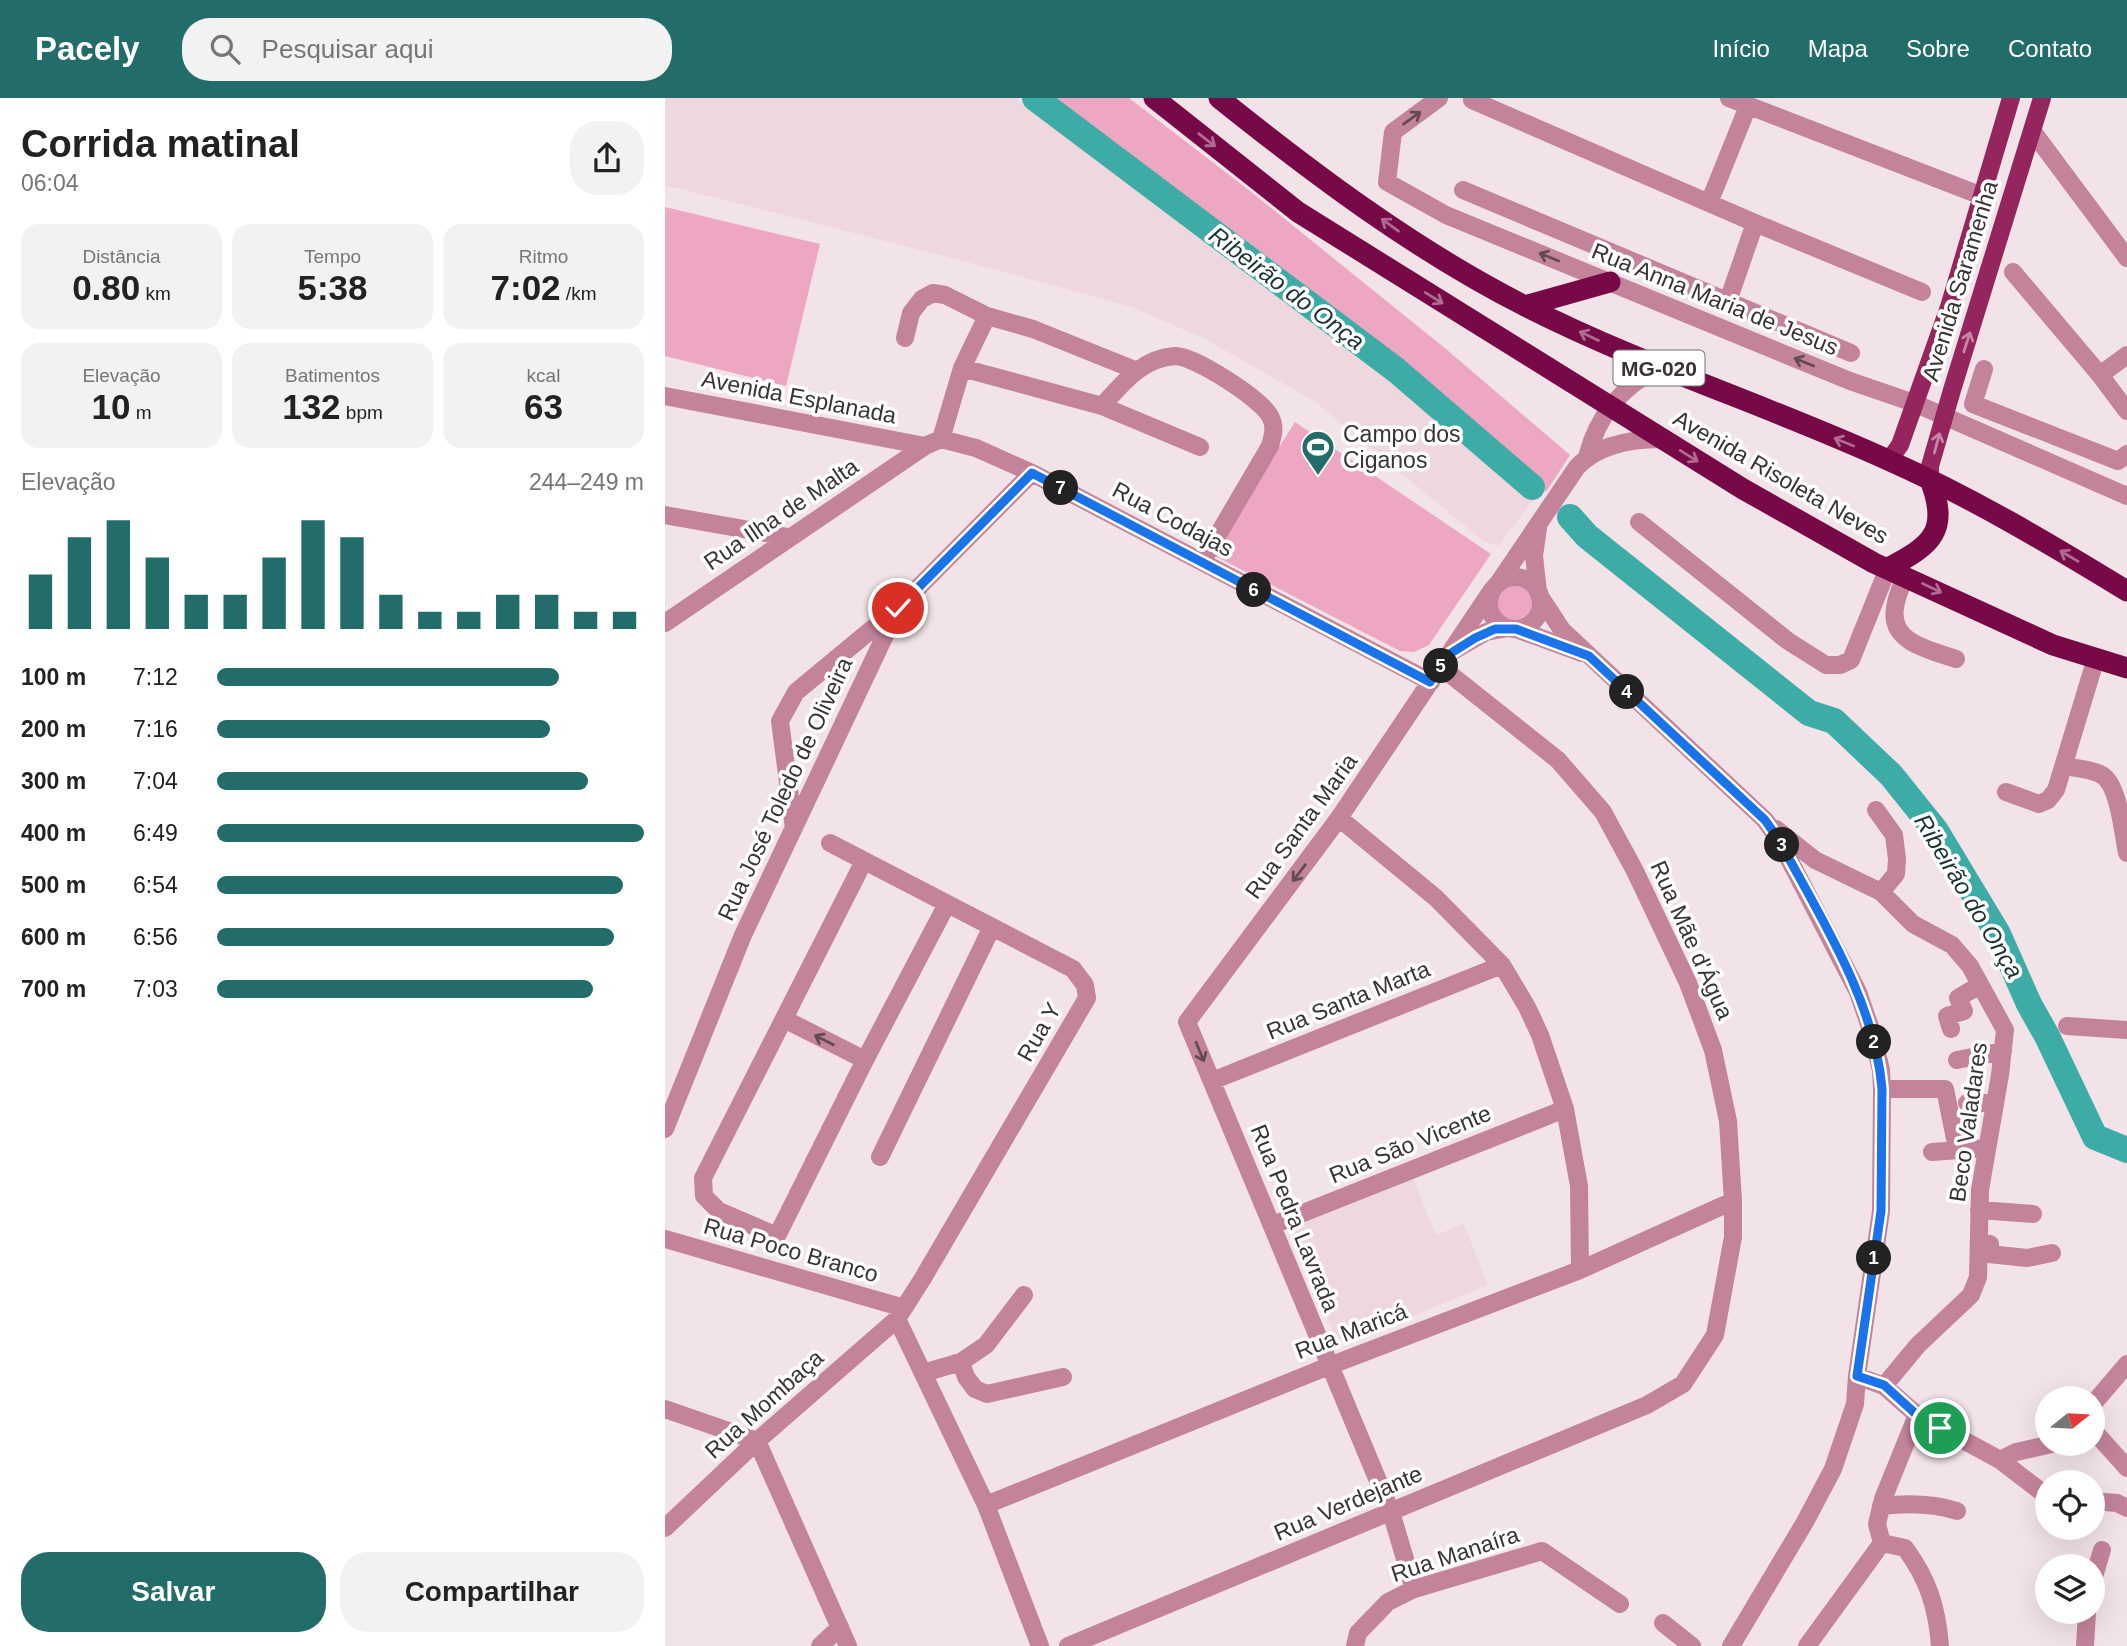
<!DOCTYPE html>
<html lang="pt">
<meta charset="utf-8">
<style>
body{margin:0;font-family:Arial,sans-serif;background:#f2f2f2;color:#222;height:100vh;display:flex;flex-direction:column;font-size:26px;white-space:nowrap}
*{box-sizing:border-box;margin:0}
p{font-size:23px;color:#767676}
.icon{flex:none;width:38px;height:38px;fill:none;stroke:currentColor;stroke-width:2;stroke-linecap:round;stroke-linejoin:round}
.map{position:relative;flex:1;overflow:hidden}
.side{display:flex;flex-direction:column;background:#fff;width:665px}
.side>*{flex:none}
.needle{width:46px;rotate:72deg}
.tools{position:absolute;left:1370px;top:1288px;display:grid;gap:14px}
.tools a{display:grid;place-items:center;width:70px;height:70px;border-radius:50%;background:#fff;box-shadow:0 7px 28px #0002;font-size:35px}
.pin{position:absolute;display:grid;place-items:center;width:60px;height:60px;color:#fff;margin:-30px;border:4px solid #fff;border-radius:50%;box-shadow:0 2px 7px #0007}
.km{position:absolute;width:35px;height:35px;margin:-18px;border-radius:50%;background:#222;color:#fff;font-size:19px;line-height:35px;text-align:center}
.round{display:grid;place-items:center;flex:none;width:74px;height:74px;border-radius:28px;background:#f2f2f2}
.head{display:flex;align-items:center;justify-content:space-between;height:119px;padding:0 21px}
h1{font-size:38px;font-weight:700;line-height:52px}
.metrics{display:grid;grid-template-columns:repeat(3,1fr);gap:10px;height:119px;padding:7px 21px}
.metrics div{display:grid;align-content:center;border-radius:18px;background:#f2f2f2;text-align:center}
.metrics b{font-size:35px;font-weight:700}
.metrics small{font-size:19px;font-weight:400}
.metrics p{font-size:19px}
.chart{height:196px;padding:14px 21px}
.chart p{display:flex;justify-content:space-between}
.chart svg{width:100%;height:126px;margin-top:7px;stroke:#226d69;stroke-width:6}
.action{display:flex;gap:14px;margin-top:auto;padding:14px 21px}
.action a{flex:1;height:80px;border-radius:28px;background:#226d69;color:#fff;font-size:28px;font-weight:700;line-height:80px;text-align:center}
.action a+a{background:#f2f2f2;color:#222}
ul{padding:0 21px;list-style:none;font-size:23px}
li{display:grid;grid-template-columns:112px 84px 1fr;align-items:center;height:52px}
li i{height:18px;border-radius:9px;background:#226d69}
header{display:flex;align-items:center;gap:42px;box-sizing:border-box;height:98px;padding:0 35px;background:#226d69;color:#fff}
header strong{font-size:33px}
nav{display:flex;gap:38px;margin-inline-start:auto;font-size:24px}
.search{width:490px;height:63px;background:#f2f2f2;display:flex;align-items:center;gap:18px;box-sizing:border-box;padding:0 24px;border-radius:28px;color:#767676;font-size:26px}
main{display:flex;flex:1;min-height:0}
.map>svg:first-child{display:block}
.built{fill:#efd7df}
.green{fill:#eea7c2}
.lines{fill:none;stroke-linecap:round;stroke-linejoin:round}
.river{stroke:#3daca7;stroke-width:26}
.minor{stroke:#c2839b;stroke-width:18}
.major{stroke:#95255d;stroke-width:18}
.highway{stroke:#770a46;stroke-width:21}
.oneway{stroke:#624b54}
.oneway2{stroke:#ad6c90}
.oneway3{stroke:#c587a6}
.route-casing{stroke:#fff;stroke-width:14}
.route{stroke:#1a73e8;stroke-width:9}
.labels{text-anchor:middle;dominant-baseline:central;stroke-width:7;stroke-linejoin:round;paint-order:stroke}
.shield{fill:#fff;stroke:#747072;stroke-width:2}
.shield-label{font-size:21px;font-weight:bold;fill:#393335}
.street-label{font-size:23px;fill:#393335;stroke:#fff}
.poi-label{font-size:23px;fill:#393335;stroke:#fff;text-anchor:start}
.water-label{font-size:24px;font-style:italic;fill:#1a3231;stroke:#fff}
</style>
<header>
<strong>Pacely</strong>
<div class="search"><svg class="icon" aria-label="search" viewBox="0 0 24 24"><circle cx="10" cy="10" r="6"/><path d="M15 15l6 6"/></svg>Pesquisar aqui</div>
<nav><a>Início</a><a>Mapa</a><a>Sobre</a><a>Contato</a></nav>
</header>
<main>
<section class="side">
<div class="head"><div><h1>Corrida matinal</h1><p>06:04</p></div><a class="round"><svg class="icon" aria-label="share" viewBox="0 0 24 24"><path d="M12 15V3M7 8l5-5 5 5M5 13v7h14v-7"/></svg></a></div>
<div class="metrics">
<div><p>Distância</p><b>0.80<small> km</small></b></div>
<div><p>Tempo</p><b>5:38</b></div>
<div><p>Ritmo</p><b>7:02<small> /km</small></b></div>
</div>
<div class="metrics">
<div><p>Elevação</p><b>10<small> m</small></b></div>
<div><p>Batimentos</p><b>132<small> bpm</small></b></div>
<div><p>kcal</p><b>63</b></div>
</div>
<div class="chart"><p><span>Elevação</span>244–249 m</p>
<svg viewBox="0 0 160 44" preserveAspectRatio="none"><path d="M5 44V25M15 44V12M25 44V6M35 44V19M45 44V32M55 44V32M65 44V19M75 44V6M85 44V12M95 44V32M105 44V38M115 44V38M125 44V32M135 44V32M145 44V38M155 44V38"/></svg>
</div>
<ul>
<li><b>100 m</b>7:12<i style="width:80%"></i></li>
<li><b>200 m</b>7:16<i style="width:78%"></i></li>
<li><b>300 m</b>7:04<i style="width:87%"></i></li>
<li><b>400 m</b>6:49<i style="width:100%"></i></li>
<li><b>500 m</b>6:54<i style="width:95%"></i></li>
<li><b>600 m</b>6:56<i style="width:93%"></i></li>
<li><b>700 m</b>7:03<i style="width:88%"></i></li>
</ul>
<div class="action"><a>Salvar</a><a>Compartilhar</a></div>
</section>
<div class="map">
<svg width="1462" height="1548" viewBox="0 0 1462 1548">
<rect width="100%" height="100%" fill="#f2e3e8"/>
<!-- built -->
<path class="built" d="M0,0h351l397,301 121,100 -36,47 -15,-5 -169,-140 -109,-62 -73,-32 -176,-48 -291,-74z
M747,1077l24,60 28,-11 24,61 -149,61 -49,-122z"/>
<!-- green -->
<path class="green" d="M379,0h85l121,93 196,158 124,106 -24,37c-162,-138 -332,-266 -502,-394z
M0,109l155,37 -34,142 -121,-30z
M630,324l196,132 -62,91 -15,7 -14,-1 -189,-97z
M829 505a21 21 0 1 1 42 0a21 21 0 1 1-42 0Z"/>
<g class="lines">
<!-- river -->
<path class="river" d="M370,0l361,272 136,117
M905,419l17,19 222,177 25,8 57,54 45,56 62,103 31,70 18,32 48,101 32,13"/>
<!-- minor -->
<path class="minor" d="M774,0l-46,34 -6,50 59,33 404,166 64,22 213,93
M1064,0l253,98
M807,2l283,123 167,69
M1368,34l94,126
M798,92l388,163
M1044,105l39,-97
M1348,174l87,103 27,36
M1063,203l27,-78
M240,240l6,-25 11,-14 11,-6 12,2 42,21 46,13 102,41
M297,270l140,38 98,41
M1319,271l-11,35 145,57 9,-7
M1435,277l27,-20
M0,298l260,50
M437,308c20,-22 40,-48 73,-50 20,0 86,43 95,60 6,11 3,19 0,30l-68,116
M276,341l21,-71 25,-52
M922,359c10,-40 35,-71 72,-89
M0,417l123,22
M974,424l149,119 38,24h14l11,-5 37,-92
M873,430l-4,28 4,36
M1240,478c-3,10 -9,21 -10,32 -6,35 36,42 61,51
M824 505a26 26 0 1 1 52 0a26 26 0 1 1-52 0Z
M834,484l78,-115c22,-23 54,-28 84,-28
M874,497l23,35 203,190 14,20 79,152 14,41 9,37 1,19 -1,122 -24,165 -2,28 -22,65 -28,53 -74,124
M0,525l260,-177 16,-7 35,9 56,25 399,209
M851,531l66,24
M788,553l33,-19 22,-4
M1399,668c11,2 28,3 38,9 17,10 21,59 25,78
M1341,694l33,12 9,-4 8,-10 40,-132
M1211,712l18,25 3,24 -1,15 -15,18
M674,720l97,80 66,67 25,42 13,28 25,74 14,77 1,84
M129,730l-14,-107 16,-29 99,-82
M1111,731l39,31 66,32 32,32 39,21 18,21 35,64 -5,45 -20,115 -2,87 -7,18 -53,50 -34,41
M199,763l-161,317 1,18 15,15 58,25 88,-176 82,-156
M119,921l81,41
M1402,928l60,4
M1286,931l-4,-13 17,-5 -6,-13 22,-13
M1292,962l46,-9
M547,983l290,-116
M1217,991h63l10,50
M1302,1005h28
M0,1031l78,-194 155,-327 134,-135
M1267,1054l54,-4
M215,1059l112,-230
M1314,1112l54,4
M608,1127l292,-116
M0,1141l239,69
M1314,1145l11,1 -1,10 38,4 25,-5
M232,1221l89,186 54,141
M296,1264l5,15 9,12 12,5 76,-17
M258,1275l38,-11 25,-17 38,-50
M1192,1278l27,10 33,29 83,45 47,36
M1428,1306l34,-40
M0,1311l92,32 91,205
M1428,1332l34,38
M1335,1362l16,-8 36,-8
M1428,1403l24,2 10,5
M321,1407l343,-139 251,-96 153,-69
M1216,1408c26,-3 51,-3 76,5
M0,1430l92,-87 140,-122 26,-41 164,-280 -2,-13 -12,-16 -243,-126
M1217,1445l-5,-19 6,-25 34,-84
M1217,1445l23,5c23,31 32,59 35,98
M1428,1482l9,-30
M749,1491l-23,-77 -204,-490 152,-204 153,-228
M998,1525l29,23
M155,1548l20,-19
M403,1548l579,-241 36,-21 32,-49 18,-98v-36l-5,-80 -15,-71 -25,-67 -53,-112 -32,-59 -45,-52 -117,-93
M690,1548l3,-13 30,-31 26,-13 128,-38 78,53
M1142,1548l75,-103
M1420,1548l2,-34"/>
<!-- major -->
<path class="major" d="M1224,362l11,-15 49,-138 62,-209
M1265,382v-14l22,-76 90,-292"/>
<!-- highway -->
<path class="highway" d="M489,0l144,114 445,277 131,74 179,82 74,23
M554,0c96,77 196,152 306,208 118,60 245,100 365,155 83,37 160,83 237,130
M860,208l85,-24
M1223,470c44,-23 62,-37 42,-88"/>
</g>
<!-- one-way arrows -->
<defs><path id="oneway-shaft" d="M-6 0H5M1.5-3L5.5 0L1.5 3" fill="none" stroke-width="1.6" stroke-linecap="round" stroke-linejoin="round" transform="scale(1.75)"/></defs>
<g class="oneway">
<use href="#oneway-shaft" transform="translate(747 20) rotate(-36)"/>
<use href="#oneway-shaft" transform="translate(884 159) rotate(-158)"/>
<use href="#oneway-shaft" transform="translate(1139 264) rotate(-158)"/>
<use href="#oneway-shaft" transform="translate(634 775) rotate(127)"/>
<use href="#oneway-shaft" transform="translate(159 942) rotate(-153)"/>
<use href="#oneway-shaft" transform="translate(535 954) rotate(68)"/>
</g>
<g class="oneway2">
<use href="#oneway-shaft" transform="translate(542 42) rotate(38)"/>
<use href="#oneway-shaft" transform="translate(725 127) rotate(-144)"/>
<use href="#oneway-shaft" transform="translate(769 200) rotate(32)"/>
<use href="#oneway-shaft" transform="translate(924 238) rotate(-155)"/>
<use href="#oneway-shaft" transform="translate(1179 344) rotate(-158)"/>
<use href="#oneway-shaft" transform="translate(1024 358) rotate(32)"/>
<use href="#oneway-shaft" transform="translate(1404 458) rotate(-149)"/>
<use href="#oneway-shaft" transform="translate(1267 490) rotate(25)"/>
</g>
<g class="oneway3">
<use href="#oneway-shaft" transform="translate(1302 244) rotate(-72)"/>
<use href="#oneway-shaft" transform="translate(1272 345) rotate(-75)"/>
</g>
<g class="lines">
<defs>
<path id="route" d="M233,510l134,-135 398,209 18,-27 27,-17 20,-9h21l73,27 176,164 14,20c41,77 96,161 103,249l-1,122 -24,165 27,9 33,30 23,13"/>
</defs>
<!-- route casing -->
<use href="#route" class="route-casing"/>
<!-- route -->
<use href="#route" class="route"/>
</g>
<!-- icons -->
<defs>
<symbol id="stadium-pin" viewBox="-11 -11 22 30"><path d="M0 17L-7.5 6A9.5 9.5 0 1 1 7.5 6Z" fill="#226d69" stroke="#fff"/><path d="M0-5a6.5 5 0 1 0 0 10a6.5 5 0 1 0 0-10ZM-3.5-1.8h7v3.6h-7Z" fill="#fff"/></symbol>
</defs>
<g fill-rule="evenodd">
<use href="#stadium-pin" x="634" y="330" width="38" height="52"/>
</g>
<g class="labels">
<!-- shield labels -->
<rect class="shield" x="948.5" y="252.5" width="91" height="35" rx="5"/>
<g class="shield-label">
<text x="994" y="270">MG-020</text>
</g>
<!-- street labels -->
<g class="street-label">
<text transform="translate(1295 183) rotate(-73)">Avenida Saramenha</text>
<text transform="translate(1050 201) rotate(22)">Rua Anna Maria de Jesus</text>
<text transform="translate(134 299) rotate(11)">Avenida Esplanada</text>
<text transform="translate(1116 379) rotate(30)">Avenida Risoleta Neves</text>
<text transform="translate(116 416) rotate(-34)">Rua Ilha de Malta</text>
<text transform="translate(508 421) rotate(28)">Rua Codajas</text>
<text transform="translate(120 691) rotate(-65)">Rua José Toledo de Oliveira</text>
<text transform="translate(636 728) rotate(-54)">Rua Santa Maria</text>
<text transform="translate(1027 842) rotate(66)">Rua Mãe d'Água</text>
<text transform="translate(683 902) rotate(-22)">Rua Santa Marta</text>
<text transform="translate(374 934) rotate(-60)">Rua Y</text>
<text transform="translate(1303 1024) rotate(-82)">Beco Valadares</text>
<text transform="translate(745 1046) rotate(-22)">Rua São Vicente</text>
<text transform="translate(630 1120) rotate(68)">Rua Pedra Lavrada</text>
<text transform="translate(126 1152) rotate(16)">Rua Poco Branco</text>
<text transform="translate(686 1233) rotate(-21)">Rua Maricá</text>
<text transform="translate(99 1306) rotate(-42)">Rua Mombaça</text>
<text transform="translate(683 1405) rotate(-23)">Rua Verdejante</text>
<text transform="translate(790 1456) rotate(-18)">Rua Manaíra</text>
</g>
<!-- poi labels -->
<g class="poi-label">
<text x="678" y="336">Campo dos<tspan x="678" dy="26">Ciganos</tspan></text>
</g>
<!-- water labels -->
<g class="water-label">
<text transform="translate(622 190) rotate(37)">Ribeirão do Onça</text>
<text transform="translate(1304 798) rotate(59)">Ribeirão do Onça</text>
</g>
</g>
</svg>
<div class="tools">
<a><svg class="needle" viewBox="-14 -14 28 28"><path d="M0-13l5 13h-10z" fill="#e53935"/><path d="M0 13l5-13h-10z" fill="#767676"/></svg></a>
<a><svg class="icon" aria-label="locate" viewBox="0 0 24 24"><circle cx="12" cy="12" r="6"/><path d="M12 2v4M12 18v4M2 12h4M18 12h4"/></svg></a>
<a><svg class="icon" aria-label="layers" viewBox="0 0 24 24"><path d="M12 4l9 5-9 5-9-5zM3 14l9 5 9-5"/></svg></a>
</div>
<div class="pin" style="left:1275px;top:1330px;background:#1e9e55"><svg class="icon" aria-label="arrive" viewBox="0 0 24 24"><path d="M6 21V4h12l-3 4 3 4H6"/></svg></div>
<div class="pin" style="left:233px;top:510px;background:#d93025"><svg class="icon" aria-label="check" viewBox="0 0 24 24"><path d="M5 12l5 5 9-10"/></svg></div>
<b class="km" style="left:1209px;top:1160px">1</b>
<b class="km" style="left:1209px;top:944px">2</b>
<b class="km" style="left:1117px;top:747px">3</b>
<b class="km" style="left:962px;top:594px">4</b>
<b class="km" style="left:776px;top:568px">5</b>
<b class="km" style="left:589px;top:492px">6</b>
<b class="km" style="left:396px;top:390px">7</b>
</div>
</main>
